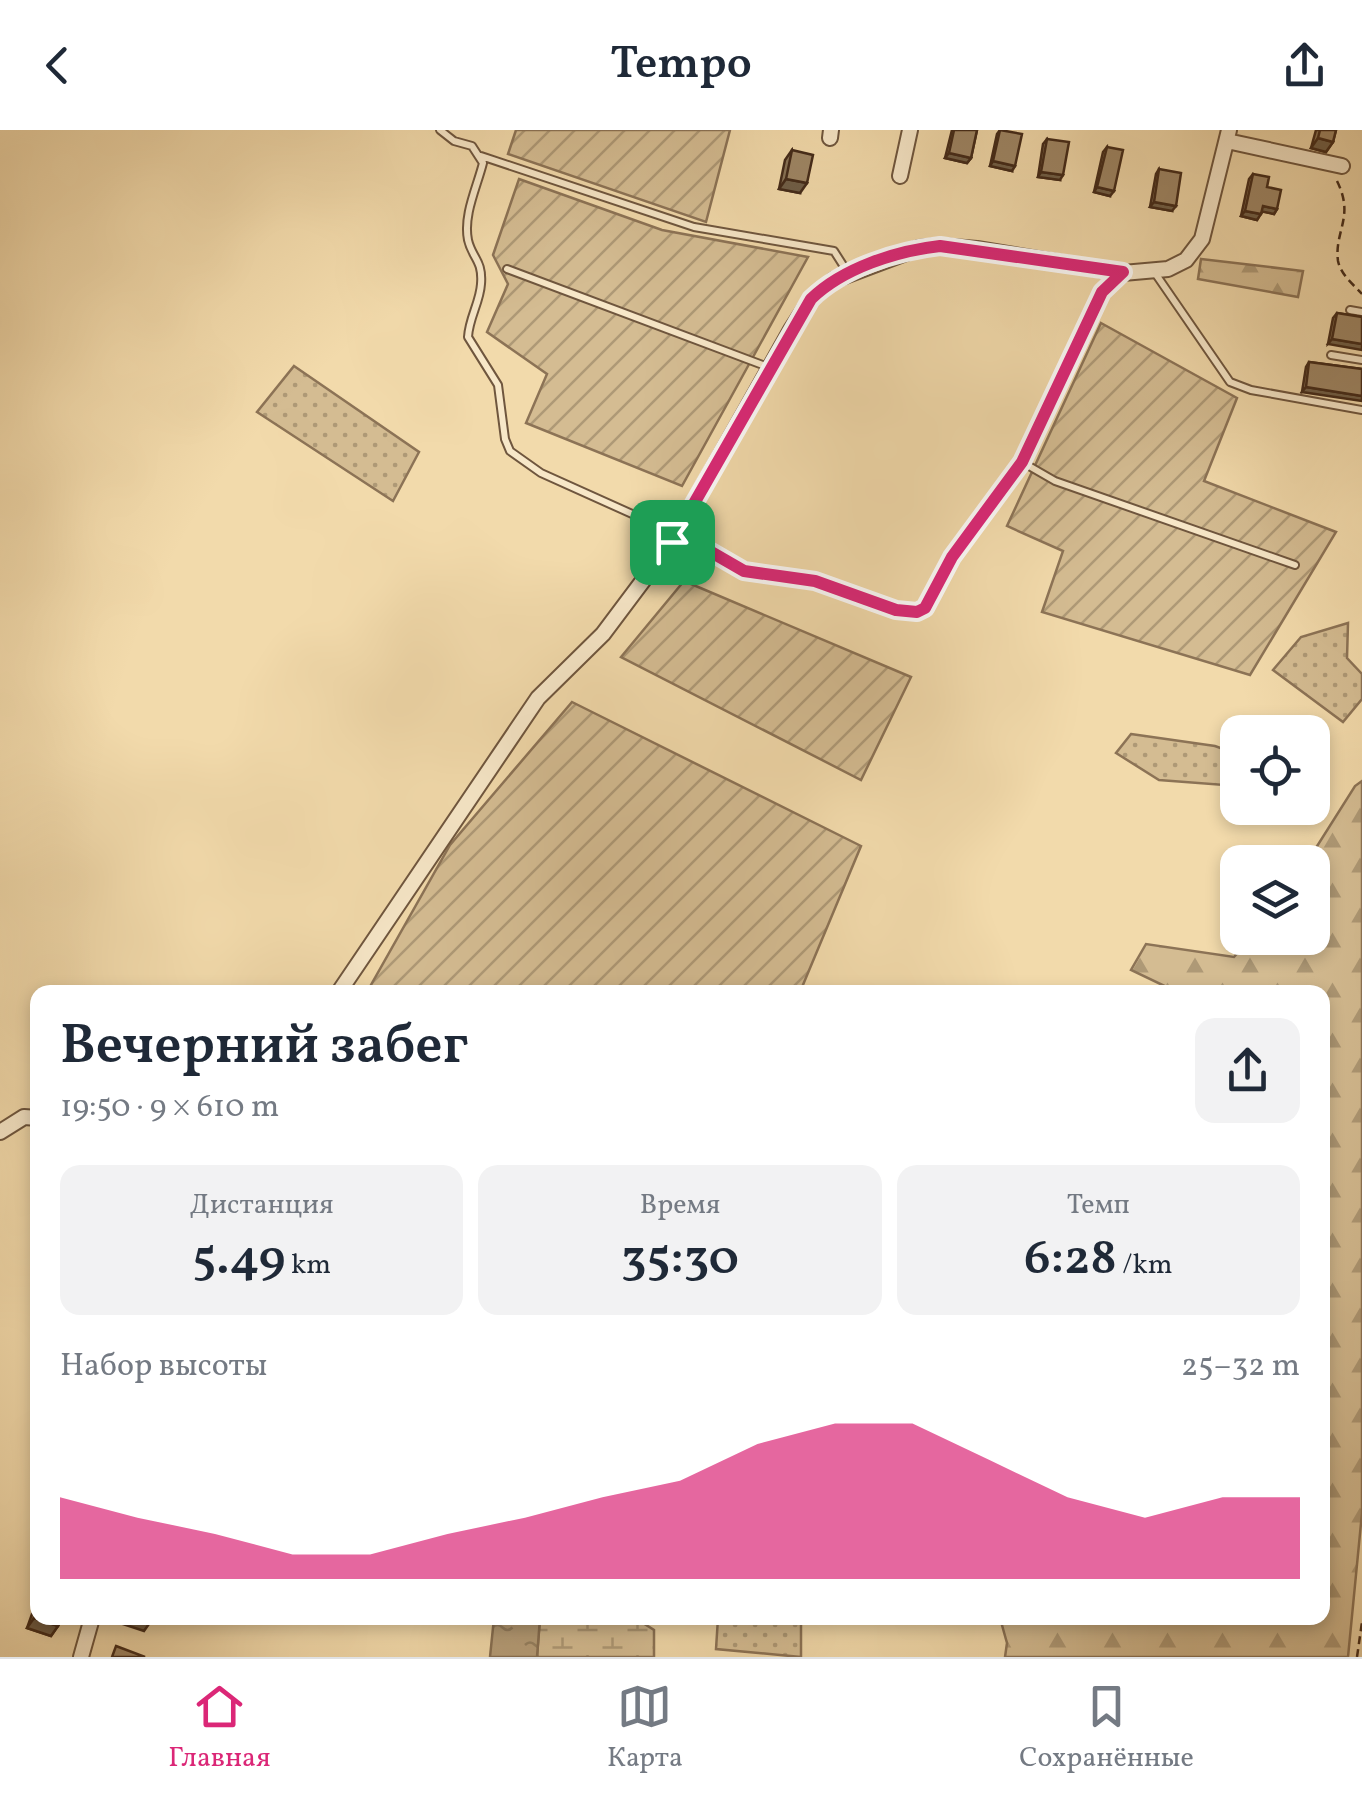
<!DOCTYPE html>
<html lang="ru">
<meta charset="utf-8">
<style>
body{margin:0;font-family:Vollkorn,serif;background:#f2f2f3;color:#1f2937;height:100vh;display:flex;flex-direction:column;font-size:38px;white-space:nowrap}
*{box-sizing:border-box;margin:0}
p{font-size:32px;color:#747a83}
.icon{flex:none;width:55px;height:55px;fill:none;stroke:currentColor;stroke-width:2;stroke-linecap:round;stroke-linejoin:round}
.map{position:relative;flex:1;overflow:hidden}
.side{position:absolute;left:30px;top:855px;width:1300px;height:640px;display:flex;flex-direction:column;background:#fff;border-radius:20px;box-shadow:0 5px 15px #0003}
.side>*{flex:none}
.buttons{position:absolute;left:1220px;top:585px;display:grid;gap:20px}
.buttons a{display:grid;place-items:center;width:110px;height:110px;border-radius:20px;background:#fff;box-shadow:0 5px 15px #0003;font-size:50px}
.pin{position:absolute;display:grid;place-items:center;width:85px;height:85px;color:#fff;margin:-42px;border-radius:20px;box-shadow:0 5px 15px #0006}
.round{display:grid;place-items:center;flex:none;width:105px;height:105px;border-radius:20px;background:#f2f2f3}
.headline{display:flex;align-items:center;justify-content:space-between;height:170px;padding:0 30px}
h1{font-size:55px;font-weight:600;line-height:75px}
.stats{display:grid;grid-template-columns:repeat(3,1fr);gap:15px;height:170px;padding:10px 30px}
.stats div{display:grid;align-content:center;border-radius:20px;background:#f2f2f3;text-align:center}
.stats b{font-size:50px;font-weight:600}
.stats small{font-size:28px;font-weight:400}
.stats p{font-size:28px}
.chart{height:280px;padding:20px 30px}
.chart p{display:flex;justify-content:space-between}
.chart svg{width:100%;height:180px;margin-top:10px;fill:#db2777;opacity:.7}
header{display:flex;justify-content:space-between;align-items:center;height:130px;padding:0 30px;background:#fff;font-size:45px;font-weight:600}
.menu{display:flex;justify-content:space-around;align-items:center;height:140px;border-top:2px solid #e0e1e3;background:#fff;font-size:28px;color:#747a83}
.menu a{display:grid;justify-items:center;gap:5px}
.menu .active{color:#db2777}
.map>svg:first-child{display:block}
.grass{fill:url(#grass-dots);stroke:#8c7356;stroke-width:2.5}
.forest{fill:url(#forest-firs);stroke:#8c7356;stroke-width:2.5}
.wetland{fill:url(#wetland-marsh);stroke:#8c7356;stroke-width:2.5}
.garden{fill:url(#garden-furrows);stroke:#8c7356;stroke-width:2.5}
.water{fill:url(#water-ripples);stroke:#887053;stroke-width:2.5}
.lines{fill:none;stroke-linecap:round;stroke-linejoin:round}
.lane-casing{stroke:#6f563e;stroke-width:10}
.street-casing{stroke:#6f563e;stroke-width:18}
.path{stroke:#432a19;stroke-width:2.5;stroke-dasharray:8 5;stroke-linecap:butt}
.lane{stroke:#f7e7c8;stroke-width:6}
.street{stroke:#f7e7c8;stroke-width:14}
.wall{fill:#887357;stroke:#432a19;stroke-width:2.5}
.shaded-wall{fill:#6f5e47;stroke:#432a19;stroke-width:2.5}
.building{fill:#9e8665;stroke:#432a19;stroke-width:2.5}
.route-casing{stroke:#fff;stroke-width:20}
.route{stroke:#db2777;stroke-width:12}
</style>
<header><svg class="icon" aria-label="back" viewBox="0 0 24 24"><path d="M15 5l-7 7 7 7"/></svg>Tempo<svg class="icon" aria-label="share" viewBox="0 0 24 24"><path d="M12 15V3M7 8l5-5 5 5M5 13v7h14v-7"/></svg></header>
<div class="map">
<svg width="1362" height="1527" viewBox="0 0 1362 1527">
<defs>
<pattern id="grass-dots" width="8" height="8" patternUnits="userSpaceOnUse" patternTransform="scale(2.5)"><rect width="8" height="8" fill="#d4bc92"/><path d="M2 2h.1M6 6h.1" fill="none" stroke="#ae9976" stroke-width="1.8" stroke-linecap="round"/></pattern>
<pattern id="forest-firs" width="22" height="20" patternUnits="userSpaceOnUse" patternTransform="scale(2.5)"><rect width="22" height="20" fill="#d4bc92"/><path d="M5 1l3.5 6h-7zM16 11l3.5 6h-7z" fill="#ae9976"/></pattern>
<pattern id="wetland-marsh" width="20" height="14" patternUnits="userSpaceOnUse" patternTransform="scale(2.5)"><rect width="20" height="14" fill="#d4bc92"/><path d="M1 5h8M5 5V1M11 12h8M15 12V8" fill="none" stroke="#ae9976"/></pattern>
<pattern id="garden-furrows" width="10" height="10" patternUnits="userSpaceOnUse" patternTransform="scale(2.5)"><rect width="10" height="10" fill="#d4bc92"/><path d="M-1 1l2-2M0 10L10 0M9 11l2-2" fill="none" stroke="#ae9976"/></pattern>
<pattern id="water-ripples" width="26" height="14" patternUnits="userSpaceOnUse" patternTransform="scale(2.5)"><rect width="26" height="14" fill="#b69e79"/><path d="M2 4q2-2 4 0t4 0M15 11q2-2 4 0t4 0" fill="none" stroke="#968162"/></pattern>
</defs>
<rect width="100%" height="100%" fill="#f2daab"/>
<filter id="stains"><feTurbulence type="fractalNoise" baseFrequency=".002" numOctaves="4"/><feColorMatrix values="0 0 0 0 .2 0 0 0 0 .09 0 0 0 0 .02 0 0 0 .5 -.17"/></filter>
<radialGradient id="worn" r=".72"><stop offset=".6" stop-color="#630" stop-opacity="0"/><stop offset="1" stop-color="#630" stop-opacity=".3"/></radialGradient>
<!-- grass -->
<path class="grass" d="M294,236l125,86 -26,49 -136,-89z
M1348,493l-1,35 15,16v25l-19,23 -70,-52 28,-33z
M1131,604l84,12 22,8v32l-78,-6 -43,-27z
M718,1488h83v39l-85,-8z"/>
<!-- forest -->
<path class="forest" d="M1201,129l102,12 -5,26 -100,-18z
M1362,651v732l-14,144h-343l2,-14 -7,-25h322v-626h-145l-46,-22 15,-26 88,13 17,-19h61v-76h-5l48,-76z"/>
<!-- wetland -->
<path class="wetland" d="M540,1488h95l19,12v27h-117z"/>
<!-- garden -->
<path class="garden" d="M516,0h214l-24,92 -198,-68z
M519,49l143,51 146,27 -126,229 -156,-63 21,-49 -60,-42 21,-48 -15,-29z
M1101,193l136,75 -33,83 132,51 -86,143 -208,-63 21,-61 -56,-25z
M684,451l227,96 -50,103 -240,-123z
M572,572l289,144 -61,146h-433l83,-147z"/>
<!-- water -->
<path class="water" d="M494,1488h46l-3,39h-47z"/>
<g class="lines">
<defs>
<path id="lane" d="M440,0l14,11 18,5 11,17c-6,24 -20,52 -15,77 4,18 15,20 13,44 -1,18 -12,34 -13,53l30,48 7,54 5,12 31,22 120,54 11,15 27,3 45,26 71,10 81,29 21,2 8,-4 27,-51 70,-95 80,-170 20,-19
M481,26l213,71 140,24 14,22
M507,139l261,98
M1155,143l75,109 21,8 111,20
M1350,180l12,2
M1331,225l31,5
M1022,332l33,19 240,84"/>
<path id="street" d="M830,8l1,-8
M1227,11l115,25
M900,46l10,-46
M339,862l199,-294 65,-64 69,-92 119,-212 20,-31 23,-19 85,-32 21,-2 37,3 146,24 45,-4 18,-9 16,-21 27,-109
M0,1002l24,-15 14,1
M81,1527l11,-39"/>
</defs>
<!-- lane casing -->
<use href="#lane" class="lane-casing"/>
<!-- street casing -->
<use href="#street" class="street-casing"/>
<!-- path -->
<path class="path" d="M1337,51c18,36 -3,50 1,80 3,14 15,23 24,33
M1357,1527l5,-35"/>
<!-- lane -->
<use href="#lane" class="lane"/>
<!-- street -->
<use href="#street" class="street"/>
</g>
<!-- wall -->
<path class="wall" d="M952,0h25l-6,28 -4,5 -22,-5z
M1000,0l12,41 -22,-5 7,-32z
M1316,0h20l-3,12 -7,10 -15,-4z
M1047,9l13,41 -22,-3 5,-33z
M1107,17l3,49 -16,-4 9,-40z
M792,20l8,43 -21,-4 6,-29z
M1159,39l13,42 -22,-4 6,-33z
M1253,44l14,13 10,22 -3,5 -12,-3 -5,9 -16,-4 8,-37z
M1337,183l25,4 -34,27 5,-26z
M1309,232l53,7 -60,23 4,-25z
M38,1476l20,20 -7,10 -24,-8 5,-14z"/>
<!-- shaded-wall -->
<path class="shaded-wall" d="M1318,8l15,4 -7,10 -15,-4z
M949,23l22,5 -4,5 -22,-5z
M993,31l22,5 -3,5 -22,-5z
M1041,42l22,3 -3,5 -22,-3z
M786,49l21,4 -7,10 -21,-4z
M1097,57l17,4 -4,5 -16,-4z
M1154,72l22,4 -4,5 -22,-4z
M1263,76l14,3 -3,5 -15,-3z
M1245,81l16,3 -4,6 -16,-4z
M1332,209l30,5v6l-34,-6z
M1306,257l56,9v5l-60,-9z
M34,1488l24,8 -7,10 -24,-8z
M123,1488h18l10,3 -7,10 -24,-8z"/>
<!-- building -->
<path class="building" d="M954,0h23l-6,28 -22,-5z
M1000,0l22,4 -7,32 -22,-5z
M1320,0h16l-3,12 -15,-4z
M1047,9l22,3 -6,33 -22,-3z
M1107,17l16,3 -9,41 -17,-4z
M792,20l21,5 -6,28 -21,-4z
M1159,39l22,4 -5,33 -22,-4z
M1253,44l16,3 -2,10 14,3 -4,19 -14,-3 -2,8 -16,-3z
M1337,183l25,4v27l-30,-5z
M1309,232l53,7v27l-56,-9z
M38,1478v10h23l-3,8 -24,-8z
M116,1516l29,11h-33z"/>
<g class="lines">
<defs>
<path id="route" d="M940,116l183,26 -21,20 -80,170 -70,95 -27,51 -8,4 -21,-2 -81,-29 -71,-10 -45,-26 -27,-3 139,-243c32,-31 85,-48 129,-53z"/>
</defs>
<!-- route casing -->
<use href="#route" class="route-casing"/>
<!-- route -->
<use href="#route" class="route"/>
</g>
<rect width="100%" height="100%" filter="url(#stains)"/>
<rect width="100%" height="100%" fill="url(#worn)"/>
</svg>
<div class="buttons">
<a><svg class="icon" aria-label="locate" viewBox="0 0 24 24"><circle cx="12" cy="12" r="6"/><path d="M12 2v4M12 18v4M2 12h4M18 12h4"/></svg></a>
<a><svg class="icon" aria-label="layers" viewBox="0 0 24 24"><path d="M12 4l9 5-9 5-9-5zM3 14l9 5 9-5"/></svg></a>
</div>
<div class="pin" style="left:672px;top:412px;background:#1e9e55"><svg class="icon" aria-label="arrive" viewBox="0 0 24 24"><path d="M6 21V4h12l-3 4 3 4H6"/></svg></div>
<section class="side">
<div class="headline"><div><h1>Вечерний забег</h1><p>19:50 · 9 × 610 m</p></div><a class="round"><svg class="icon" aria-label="share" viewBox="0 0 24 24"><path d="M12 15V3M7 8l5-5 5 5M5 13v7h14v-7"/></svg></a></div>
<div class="stats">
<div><p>Дистанция</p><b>5.49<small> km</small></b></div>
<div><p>Время</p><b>35:30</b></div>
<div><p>Темп</p><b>6:28<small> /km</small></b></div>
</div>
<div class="chart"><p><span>Набор высоты</span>25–32 m</p>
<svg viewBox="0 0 160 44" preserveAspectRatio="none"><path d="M0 44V24L10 29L20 33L30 38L40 38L50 33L60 29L70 24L80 20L90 11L100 6L110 6L120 15L130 24L140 29L150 24L160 24V44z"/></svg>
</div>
</section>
</div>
<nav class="menu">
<a class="active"><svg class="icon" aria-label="home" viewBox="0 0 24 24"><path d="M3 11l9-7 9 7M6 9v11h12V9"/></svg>Главная</a>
<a><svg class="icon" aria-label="map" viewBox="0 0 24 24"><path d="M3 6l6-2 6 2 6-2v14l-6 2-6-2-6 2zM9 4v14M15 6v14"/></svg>Карта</a>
<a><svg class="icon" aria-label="saved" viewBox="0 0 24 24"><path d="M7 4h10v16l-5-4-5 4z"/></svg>Сохранённые</a>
</nav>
